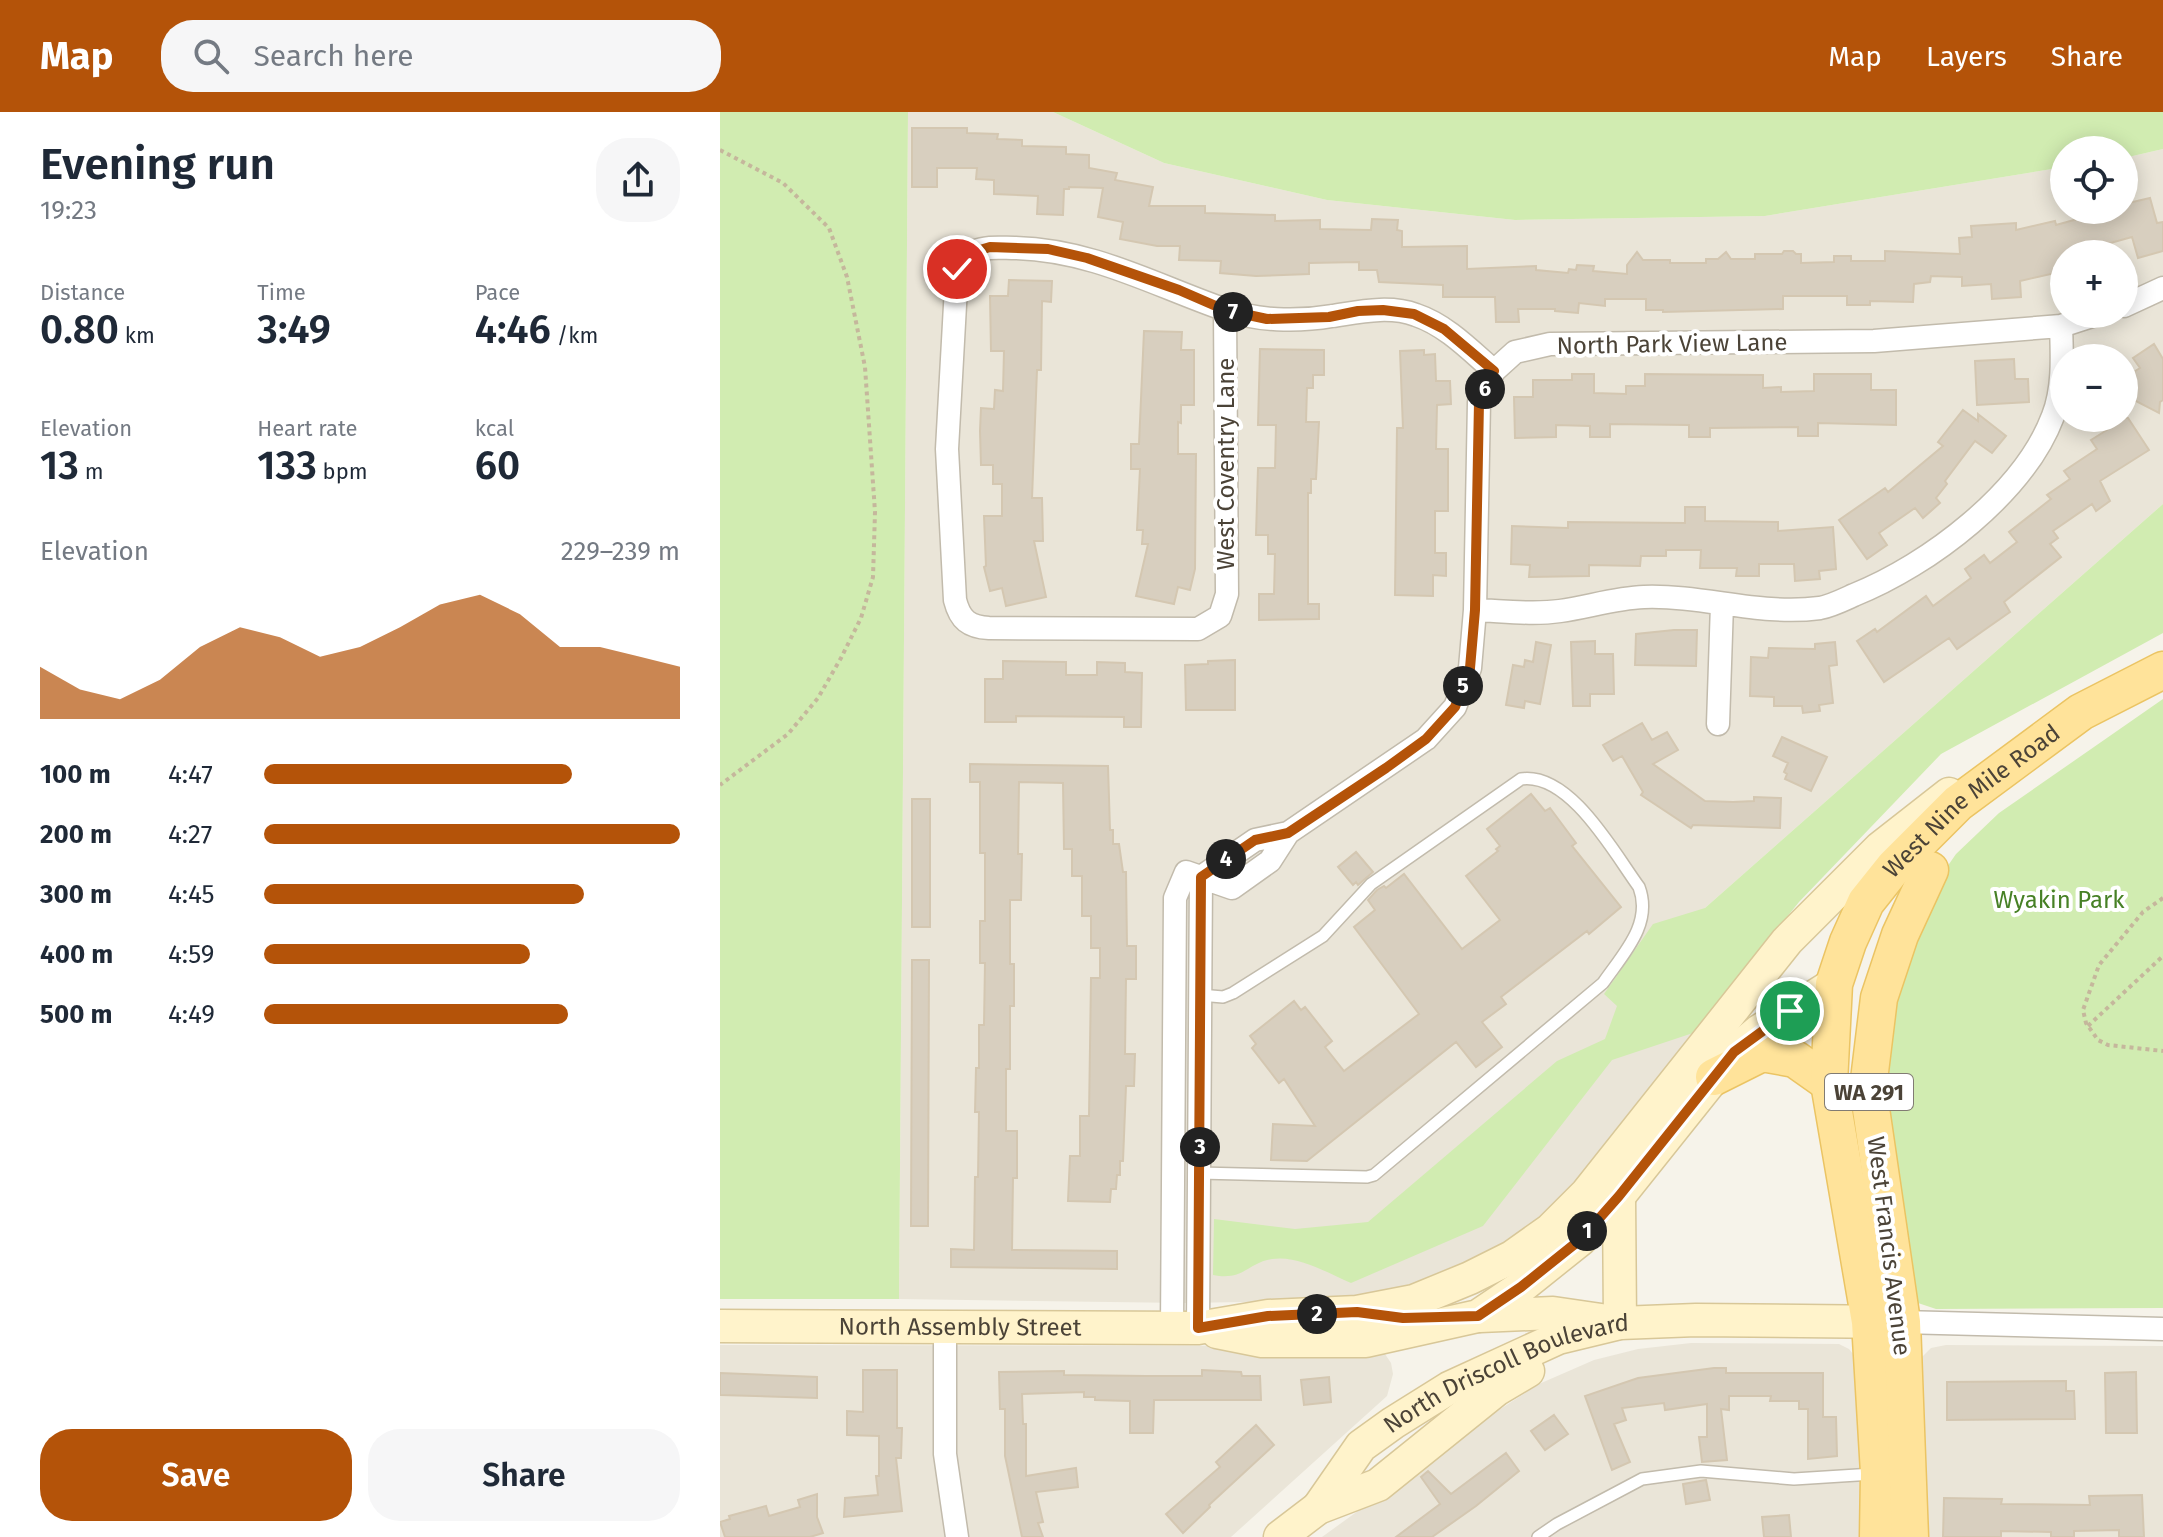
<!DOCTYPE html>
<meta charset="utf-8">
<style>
body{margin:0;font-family:"Fira Sans",sans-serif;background:#f6f6f7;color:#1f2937;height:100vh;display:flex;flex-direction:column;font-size:30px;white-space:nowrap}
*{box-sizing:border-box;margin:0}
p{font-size:26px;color:#747a83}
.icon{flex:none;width:44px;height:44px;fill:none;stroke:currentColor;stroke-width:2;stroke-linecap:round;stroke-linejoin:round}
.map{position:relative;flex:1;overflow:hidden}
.details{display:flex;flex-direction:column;background:#fff;width:720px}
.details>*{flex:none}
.controls{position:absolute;left:1330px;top:24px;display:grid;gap:16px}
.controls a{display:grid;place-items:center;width:88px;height:88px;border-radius:50%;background:#fff;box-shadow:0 4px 20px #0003;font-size:40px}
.pin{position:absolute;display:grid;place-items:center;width:68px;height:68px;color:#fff;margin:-34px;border:4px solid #fff;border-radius:50%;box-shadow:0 2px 8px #0007}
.km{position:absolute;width:40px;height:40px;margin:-20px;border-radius:50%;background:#222;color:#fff;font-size:22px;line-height:40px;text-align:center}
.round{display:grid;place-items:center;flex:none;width:84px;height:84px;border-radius:32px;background:#f6f6f7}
.headline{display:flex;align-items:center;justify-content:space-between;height:136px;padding:0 40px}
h1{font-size:44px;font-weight:600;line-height:60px}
.figures{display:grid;grid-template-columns:repeat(3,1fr);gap:12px;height:136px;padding:8px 40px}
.figures div{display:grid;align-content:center}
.figures b{font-size:40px;font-weight:600}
.figures small{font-size:22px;font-weight:400}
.figures p{font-size:22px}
.chart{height:224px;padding:16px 40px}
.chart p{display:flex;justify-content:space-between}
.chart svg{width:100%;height:144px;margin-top:8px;fill:#b45309;opacity:.7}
.action{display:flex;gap:16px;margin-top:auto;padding:16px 40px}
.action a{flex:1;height:92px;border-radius:32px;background:#b45309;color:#fff;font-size:32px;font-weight:600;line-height:92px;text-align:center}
.action a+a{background:#f6f6f7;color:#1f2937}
ul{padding:0 40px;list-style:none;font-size:26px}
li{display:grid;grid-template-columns:128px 96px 1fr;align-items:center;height:60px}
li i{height:20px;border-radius:10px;background:#b45309}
header{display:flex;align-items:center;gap:48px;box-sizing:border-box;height:112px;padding:0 40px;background:#b45309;color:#fff}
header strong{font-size:38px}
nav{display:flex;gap:44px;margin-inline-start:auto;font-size:28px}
.search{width:560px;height:72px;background:#f6f6f7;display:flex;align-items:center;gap:20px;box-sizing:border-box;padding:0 28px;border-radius:32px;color:#747a83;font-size:30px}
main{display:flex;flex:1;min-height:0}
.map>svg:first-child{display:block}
.residential{fill:#eae5d8;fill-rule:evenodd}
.green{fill:#d1ecb1}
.building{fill:#d8cfbf;stroke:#d4c7b1;stroke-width:2}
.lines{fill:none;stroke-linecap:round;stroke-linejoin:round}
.service-casing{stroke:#c2bbac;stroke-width:14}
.minor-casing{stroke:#c2bbac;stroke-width:25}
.secondary-casing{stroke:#d8c798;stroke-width:35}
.primary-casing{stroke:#ebc463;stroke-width:39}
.path{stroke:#c5b79c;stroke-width:4;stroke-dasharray:4 4;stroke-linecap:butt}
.service{stroke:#fff;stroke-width:11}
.minor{stroke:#fff;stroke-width:22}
.secondary{stroke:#fff3cb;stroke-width:32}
.primary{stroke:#ffe39a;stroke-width:36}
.route-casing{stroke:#fff;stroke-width:16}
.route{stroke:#b45309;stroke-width:10}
.labels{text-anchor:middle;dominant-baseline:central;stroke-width:8;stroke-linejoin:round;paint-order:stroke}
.shield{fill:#fff;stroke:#817b73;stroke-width:2}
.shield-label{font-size:22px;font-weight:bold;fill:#4b4337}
.street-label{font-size:24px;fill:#4b4337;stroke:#fff}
.park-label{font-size:24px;fill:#478126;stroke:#fff}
</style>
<header>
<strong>Map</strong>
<div class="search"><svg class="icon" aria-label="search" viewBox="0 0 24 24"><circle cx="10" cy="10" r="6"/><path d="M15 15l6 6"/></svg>Search here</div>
<nav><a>Map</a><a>Layers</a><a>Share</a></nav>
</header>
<main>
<section class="details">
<div class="headline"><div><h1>Evening run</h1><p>19:23</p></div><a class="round"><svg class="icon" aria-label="share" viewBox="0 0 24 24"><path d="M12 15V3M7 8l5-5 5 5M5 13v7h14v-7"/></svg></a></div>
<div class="figures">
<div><p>Distance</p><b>0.80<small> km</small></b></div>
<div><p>Time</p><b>3:49</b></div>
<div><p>Pace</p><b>4:46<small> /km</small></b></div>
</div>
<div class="figures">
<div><p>Elevation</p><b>13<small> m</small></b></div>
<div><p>Heart rate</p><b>133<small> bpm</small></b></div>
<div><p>kcal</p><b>60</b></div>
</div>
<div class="chart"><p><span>Elevation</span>229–239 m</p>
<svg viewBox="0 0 160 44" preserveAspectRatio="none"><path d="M0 44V28L10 35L20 38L30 32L40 22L50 16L60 19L70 25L80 22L90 16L100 9L110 6L120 12L130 22L140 22L150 25L160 28V44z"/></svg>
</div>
<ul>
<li><b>100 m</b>4:47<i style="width:74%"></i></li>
<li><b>200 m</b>4:27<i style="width:100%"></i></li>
<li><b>300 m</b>4:45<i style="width:77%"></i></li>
<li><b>400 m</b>4:59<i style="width:64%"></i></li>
<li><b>500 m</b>4:49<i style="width:73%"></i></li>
</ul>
<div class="action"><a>Save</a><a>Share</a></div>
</section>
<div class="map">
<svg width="1443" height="1425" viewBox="0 0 1443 1425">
<rect width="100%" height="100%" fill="#f6f3ea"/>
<!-- residential -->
<path class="residential" d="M188,0h145l111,51 163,37 188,20 250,-4 299,-49v43h60v-52l39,-9v355l-458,404 48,61 -164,212 -107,85 -117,34 -180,3 -286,-4zM1344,142h60v60h-60zM1344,246h60v60h-60z
M971,1231l148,1 10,5 8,10 3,15v163h-538l163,-118 54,-35 55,-24 44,-11z
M0,1233l647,1 11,2 7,6 6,9 2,11 -6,22 -156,141h-511z
M1226,1233l217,1v191h-244l1,-178 11,-11z"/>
<!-- green -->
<path class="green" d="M0,0h188l-9,1187h-179z
M333,0h1110v37l-39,9v-8h-60v17l-299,49 -250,4 -188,-20 -163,-37z
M1443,392v129l-222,121 -142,148 -106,131 -81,27 -129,166 -132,57c-24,-10 -52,-28 -79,-24 -25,4 -28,22 -59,16l1,-56 81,10 73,-7 189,-161 48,-22 12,-33 -13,-12 49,-70 52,-16z
M1443,587v609l-227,1 -18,-6 -10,-14 -33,-209 43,-171 38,-55 43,-41z"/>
<!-- building -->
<path class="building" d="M192,16h55v5l31,1 -1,5 25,1v6l44,1v7l23,1v13l28,5 -2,7 38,7 -4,19h56v7l70,2v6l45,-1v9l51,1 1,-11 26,1 -1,10 5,1v16l65,-1v23l69,-3v4l32,3 1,-4 7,1 1,-5 17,1 -1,5 34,3v-9l10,-13 6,8h27v3h36v-4h12l8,-7 5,7h24v-5h27l2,-3h9l3,3h5v9l33,-1v-6h17v5h34v-10l75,3 -1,-16 13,-1 -1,-11 45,-3v7l39,-9 1,4 54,-15h14v-6l26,-6 7,25 6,-1v29l-25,7 -6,-21 -47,13 1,4h-22v17l-44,10 1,16 -29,2 -1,-15 -29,2v-9l-31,-1 -1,6 -16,2 -1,18 -43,-1v4h-23v-9h-64v13l-120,3v-2h-17v-11h-41v7l-26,-3 -1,10 -23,-2v-2h-37l1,13h-23l-1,-25h-52v-12l-64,-3 -2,-12h-18v-8l-50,1v11l-53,2 -36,-3 1,-12 -42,-1 1,-14h-23l-37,-7 3,-17 -25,-5 5,-29 -34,-1v2h-5l-1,26 -26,-1 1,-18 -44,-2v-14l-18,-1 1,-11h-40v19h-25z
M289,168l43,1 -1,21 -9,-1 -1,69h-4l-5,128h10l1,43h-9l12,56 -40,9 -4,-18 -12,3 -6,-24 2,-1 -2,-50h18v-32h-9v-19h-12l-1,-34 1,-23 13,1 1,-19 8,1 1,-40h-13l-1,-55h18z
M424,219l38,1 -1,18h13v55h-13v18l-3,-1v32h18l-1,115 -5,21 -12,-3 -4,17 -38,-8 12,-52h-6l1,-14h-6l3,-61h-9v-25h8z
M1434,232l9,15v41l-3,2 -1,11 -35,-18v-17l16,-10 -7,-10z
M540,237l64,1v25h-11v13h-6l-1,34h13l-3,57h-5v14h-3v111h11v15l-60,1v-26h15l1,-40h-7v-19h-12l2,-67h17l1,-43h-18z
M704,238v5l11,-1 1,27h14l1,23 -14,1 -1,44h12v62h-13v42h11v23l-13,-1v21l-38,-1 2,-167h6l-3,-77z
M1294,247l1,20h13l1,23 -52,3 -2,-44z
M852,262h22v19l32,1v-8h19v-12l118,1v13l18,-1v5l33,-1v-17h57v16h25v35l-78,-2v13h-20v-9l-88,1v9h-21v-12l-79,-1v13h-20v-11l-34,-1v12l-41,1 -1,-41h19v-17h39z
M1243,298l15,11v-7l28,22 -14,17 -17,-12 -30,40 2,3 -11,14 4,5 -17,15 -8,-10 -36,25 8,12 -20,14 -28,-39 46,-32 3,4 55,-46 -5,-4z
M1379,306h29l21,32 -49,31 10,20 -14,10 -4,-7 -39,27 5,7 -8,6 11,13 -57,45 6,10 -53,37 -8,-11 -65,44 -27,-41 18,-12 2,3 49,-36 7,10 38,-28 -6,-9 19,-14 6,8 27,-21 -8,-10 42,-33 -4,-4 23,-16 -6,-8 33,-22 -6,-9 16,-10z
M965,395h20v14l73,1v9l55,-4 3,42 -17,2 1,8 -25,2 -1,-17h-35v12h-23l1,-8h-37l1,-18h-35v6h-25l-1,10 -51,-1v11l-60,1 1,-12 -19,-1 1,-38 56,2v-6l117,1z
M954,518h23l-1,36 -61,-1 1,-31z
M875,529v13h18l1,40h-24v12h-17l-2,-64z
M816,530l15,3 -11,59 -15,-3 -1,7 -18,-3 7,-40 11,2 1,-7 8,2z
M1115,530l2,23 -8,1 4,37 -14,2 1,6 -17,2 -1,-7h-28v-9l-24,-1 1,-39 17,1 1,-10 46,1v-5z
M515,548v50h-49l-1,-45 23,-1v-3z
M283,549l63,1v13h31v-13l28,1v9l17,1 -1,54h-17v-10l-108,-1v6h-31v-43h18z
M922,611l10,17 15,-8 11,18 -25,14 52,37 28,1 21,-1v-4l27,1 -1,30 -87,-3 -2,3 -50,-33 2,-3 -21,-36 -9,5 -10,-16z
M1062,625l45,20 -16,34 -26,-12 2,-5 -3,-2 4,-9 -15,-7z
M250,652l138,2 2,64h3v14h6l4,28h3l1,74h9v33h-10l-1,75h10l-1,32h-8l-3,75h-3v14h-3l-1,14h-5l-1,13 -42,-1 2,-45h10v-40h9l2,-138h9v-30h-9v-32h-9v-40h-10v-27h-8l-1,-66 -44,-1 -1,72h4l-1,46h-11v64h4v42h-4v63h-4v62h11v47h-4l-1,72 105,1v18l-166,-2v-18l23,1 1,-73h3l1,-65h-4l1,-44h3v-43h5l1,-62h-5v-42h5v-68h-5v-71h-10z
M811,682l14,17 5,-3 26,35 -4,3 49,61 -32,27 -2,-3 -86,66 5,7 -24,18 20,25 -26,20 -20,-25 -149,119 -36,-1 2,-36 42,2 -31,-47 -5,4 -27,-35 4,-4 -6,-8 44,-35 7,9 4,-3 27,34 -7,6 19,24 75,-57 -65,-87 21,-17 -7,-10 9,-10 7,-4 2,2 18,-14 58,75 38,-29 -34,-44 32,-25 -2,-2 4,-3 -13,-17z
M192,687h18v128h-18z
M636,740l17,20 -15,13 -2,-3 -3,3 -15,-18z
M192,848h17l-1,266h-17z
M994,1256h12v5h97v44h13l1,39 -29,3v-50h-9v-8h-29l1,-5h-42v14l-8,-1 6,51 -25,2 -3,-25h8v-33l-42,6 -1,-7 -42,5 4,12 -12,4 16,38 -18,8 -27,-74 53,-18z
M143,1258h34v58h5l-1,30h-5l6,53 -58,6 1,-19 33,-3 -2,-19h3v-40l-32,-1v-24l16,1z
M482,1258l39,2 1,4h18l1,24h-107l-1,33h-23v-32l-35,-1v-3h-11v-5l-62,2 1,30h3v52l50,-8 2,19 -42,5 7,30 -5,1 5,14h-21l-17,-81v-47h-5l-1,-37 65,-1v4l82,1h56z
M1416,1260l1,61h-31l-1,-60z
M0,1261l97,4v21l-97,-3z
M609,1265l2,25 -27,3 -3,-25z
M1346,1269v10h8l1,28 -128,1v-38z
M834,1303l14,19 -23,16 -14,-19z
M536,1313l18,20 -65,60 1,2 -27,26 -17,-19 54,-47 -4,-5z
M786,1341l13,18 -43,35 -44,31h-36l44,-33 -19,-27 7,-6 23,23z
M986,1368l4,20 -24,4 -3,-20z
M97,1382v23l6,16 -13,4h-85l-5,-15 10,-3 -1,-3 37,-10 3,10 31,-9 -2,-7z
M1422,1383l2,42h-25v-7l-45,1v6h-23v-5l-50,-1v6h-58l1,-39 58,1 -1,5 89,1 -1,-9z
M1069,1403l2,22h-27l-2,-20z"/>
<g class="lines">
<defs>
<path id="service" d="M479,1061l168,4 7,-2 229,-192c20,-29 50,-59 36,-96 -25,-34 -69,-115 -118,-108l-150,105 -48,52 -90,57 -10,4 -23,-2
M818,1425l19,-13 85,-45 59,-8 93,8 79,-5"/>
<path id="minor" d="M1404,194l39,-18
M505,198l2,284 -7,22 -22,13 -209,-1c-20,-1 -29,-8 -34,-28l-8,-151 10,-180c4,-6 9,-14 16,-17 14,-6 28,-4 42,-4 77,2 137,36 208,61 34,12 74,13 109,7 27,-4 57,-11 84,-1 30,10 54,35 78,56l21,-19 35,-8 324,-3 187,-15 37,-12
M755,498c28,1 57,5 85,1 28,-4 56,-13 84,-14 61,-2 115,19 176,11 11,-2 23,-8 34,-13 75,-30 170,-102 199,-179 11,-28 9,-61 8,-90
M998,612l4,-120
M481,765l54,-37 33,-7
M1182,1210l261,7
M225,1214v128l12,83
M452,1216l3,-430 11,-26 46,16 38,-27 18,-28 138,-94 29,-32 15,-39 5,-58 4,-208 15,-31
M478,1216l3,-451"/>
<g id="secondary">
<path d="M899,1084l1,127"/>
<path d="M760,1204l73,-3 48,7"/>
<path id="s1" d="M0,1214l478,2 70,-12 89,-4 57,-11 56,-23 42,-21 38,-27 37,-37 200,-252 93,-93 69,-54"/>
<path d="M497,1220l45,9h104l112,-25 43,-29 60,-48 38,-43 115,-144 25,-21 75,-47"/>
<path id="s2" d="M598,1396l43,-62 32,-23 56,-35 109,-50 62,-15 76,-3 200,2"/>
<path d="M560,1425l38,-29 60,-23 118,-95 32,-19"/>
</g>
<g id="primary">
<path d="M994,965l48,-24 33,6 34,24"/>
<path id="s3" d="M1158,1425l1,-64 -9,-151 -41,-239 5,-99 14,-42 18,-40 28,-35 64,-64 123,-91 82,-42"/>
<path d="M1190,1425l-8,-215 -34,-234 11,-90 21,-63 30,-65"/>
</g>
</defs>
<!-- service casing -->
<use href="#service" class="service-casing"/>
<!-- minor casing -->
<use href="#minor" class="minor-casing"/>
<!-- secondary casing -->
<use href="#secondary" class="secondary-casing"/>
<!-- primary casing -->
<use href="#primary" class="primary-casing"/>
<!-- path -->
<path class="path" d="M0,38l63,33 46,45 18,49 18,90 10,145 -2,65 -12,41 -20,40 -23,40 -30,36 -68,51
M1443,786l-20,14 -44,53 -16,45 3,13 12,17 10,5 55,6
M1368,914l75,-70"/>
<!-- service -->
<use href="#service" class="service"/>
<!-- minor -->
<use href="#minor" class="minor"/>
<!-- secondary -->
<use href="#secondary" class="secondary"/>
<!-- primary -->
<use href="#primary" class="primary"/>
</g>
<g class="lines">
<defs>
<path id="route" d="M237,157l13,-16 20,-6 58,2 39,9 92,32 46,20 42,9 62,-2 29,-6 25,-1 31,4 30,15 50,42 -15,31 -4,208 -5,58 -15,39 -29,32 -40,29 -98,65 -33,7 -54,37 -3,451 70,-12 89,-4 46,6 75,-2 43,-29 60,-48 38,-43 115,-144 56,-41"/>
</defs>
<!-- route casing -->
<use href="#route" class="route-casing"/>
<!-- route -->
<use href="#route" class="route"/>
</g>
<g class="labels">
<!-- shield labels -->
<rect class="shield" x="1105" y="962" width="88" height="36" rx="6"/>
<g class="shield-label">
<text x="1149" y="980">WA 291</text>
</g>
<!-- street labels -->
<g class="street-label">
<text transform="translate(952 232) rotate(-1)">North Park View Lane</text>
<text transform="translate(506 352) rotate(-90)">West Coventry Lane</text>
<text stroke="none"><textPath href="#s3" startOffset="792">West Nine Mile Road</textPath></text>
<text transform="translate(1169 1134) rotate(83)">West Francis Avenue</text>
<text stroke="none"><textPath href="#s1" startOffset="240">North Assembly Street</textPath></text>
<text stroke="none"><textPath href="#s2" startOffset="240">North Driscoll Boulevard</textPath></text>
</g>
<!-- park labels -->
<g class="park-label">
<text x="1339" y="788">Wyakin Park</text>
</g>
</g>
</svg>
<div class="controls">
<a><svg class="icon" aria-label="locate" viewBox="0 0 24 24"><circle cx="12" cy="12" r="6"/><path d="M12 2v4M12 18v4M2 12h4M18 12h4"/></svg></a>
<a>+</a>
<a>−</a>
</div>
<div class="pin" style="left:1070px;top:899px;background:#1e9e55"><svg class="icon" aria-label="arrive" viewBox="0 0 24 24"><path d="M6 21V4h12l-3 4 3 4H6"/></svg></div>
<div class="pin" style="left:237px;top:157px;background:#d93025"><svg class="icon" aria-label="check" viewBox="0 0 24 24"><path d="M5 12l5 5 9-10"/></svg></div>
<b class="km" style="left:867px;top:1119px">1</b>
<b class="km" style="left:597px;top:1202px">2</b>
<b class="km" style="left:480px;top:1035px">3</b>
<b class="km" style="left:506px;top:747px">4</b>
<b class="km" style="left:743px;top:574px">5</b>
<b class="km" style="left:765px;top:277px">6</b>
<b class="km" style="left:513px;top:200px">7</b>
</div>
</main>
